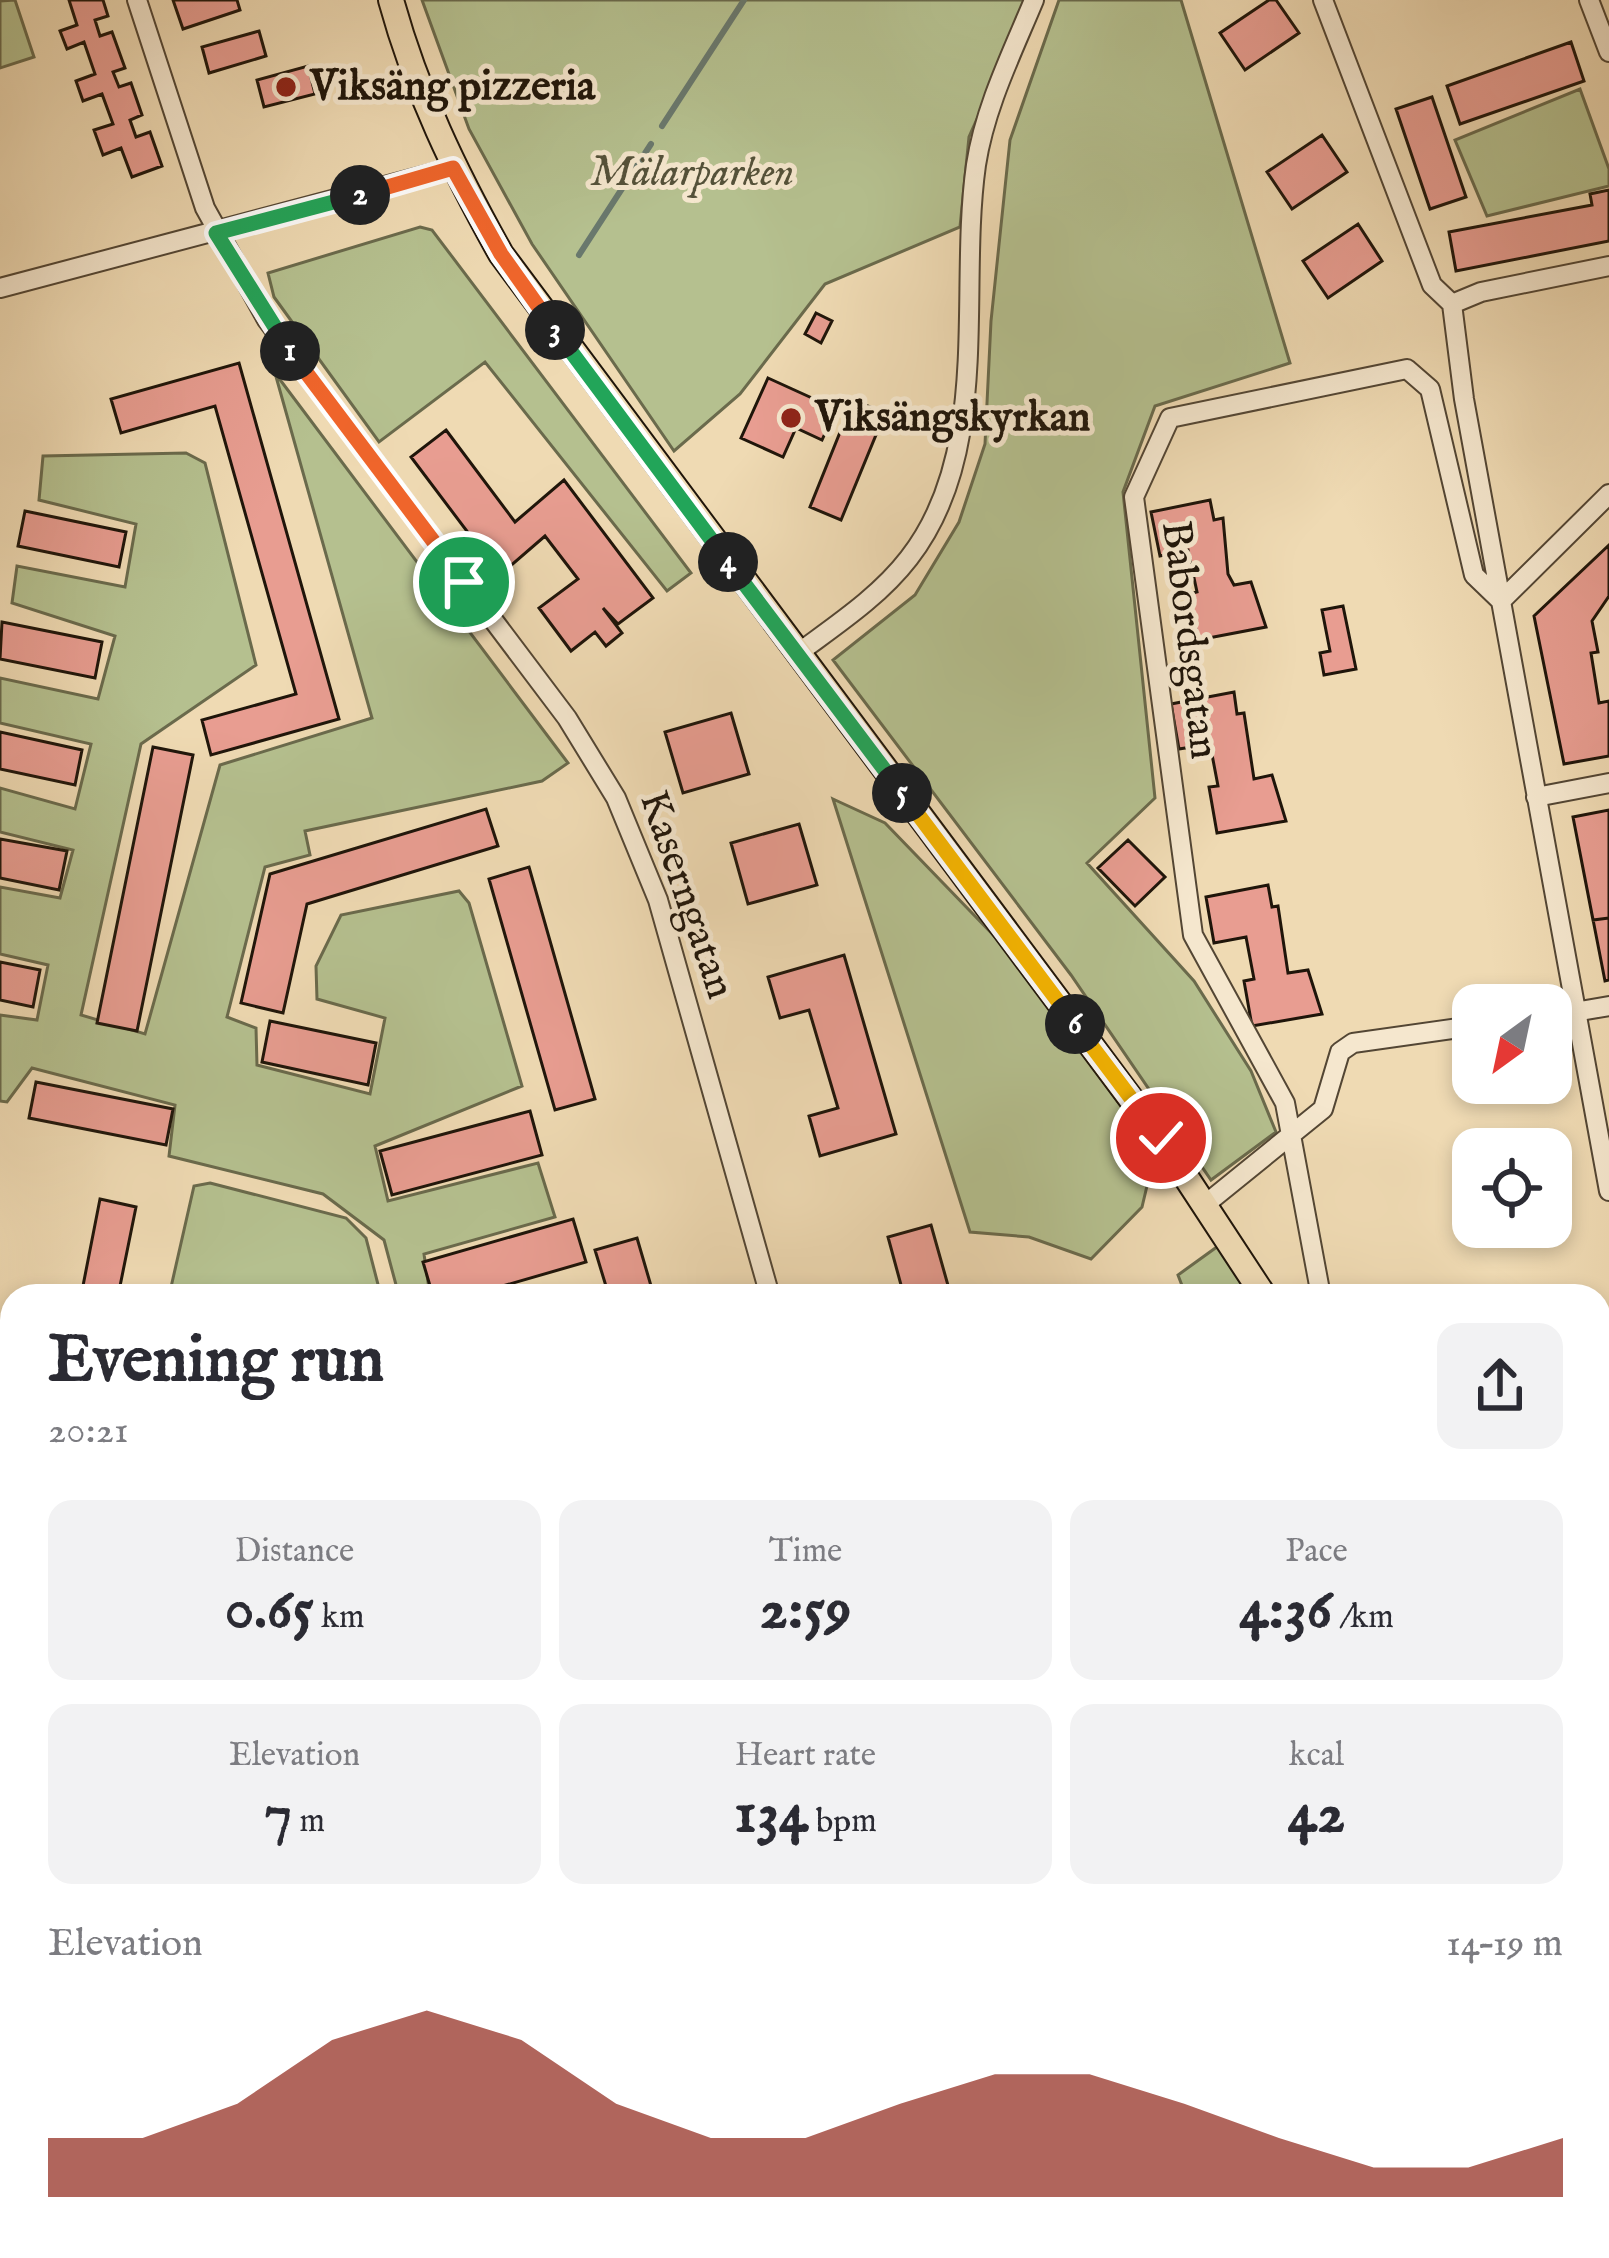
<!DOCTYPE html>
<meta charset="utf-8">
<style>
body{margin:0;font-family:"IM FELL English",serif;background:#f2f2f3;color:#2b2b33;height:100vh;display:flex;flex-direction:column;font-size:45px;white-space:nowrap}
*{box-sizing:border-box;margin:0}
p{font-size:39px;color:#7c7c81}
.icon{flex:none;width:66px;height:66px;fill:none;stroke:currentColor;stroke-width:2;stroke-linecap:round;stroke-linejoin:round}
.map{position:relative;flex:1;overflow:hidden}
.panel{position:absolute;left:0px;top:1284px;width:1611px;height:975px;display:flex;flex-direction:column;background:#fff;border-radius:36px 36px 0 0;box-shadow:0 6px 18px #0003}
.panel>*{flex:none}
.needle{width:78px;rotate:213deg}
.buttons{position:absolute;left:1452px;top:984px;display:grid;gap:24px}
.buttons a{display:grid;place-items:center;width:120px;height:120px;border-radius:24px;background:#fff;box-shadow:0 6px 18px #0003;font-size:60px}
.pin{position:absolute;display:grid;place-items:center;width:102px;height:102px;color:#fff;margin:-51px;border:6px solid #fff;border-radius:50%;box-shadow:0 3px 12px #0007}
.km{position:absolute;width:60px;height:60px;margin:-30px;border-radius:50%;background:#222;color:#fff;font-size:33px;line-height:60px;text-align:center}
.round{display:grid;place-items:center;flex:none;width:126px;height:126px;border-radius:24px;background:#f2f2f3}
.head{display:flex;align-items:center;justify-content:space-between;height:204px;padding:0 48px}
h1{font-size:66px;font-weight:700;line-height:90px}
.metrics{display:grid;grid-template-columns:repeat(3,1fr);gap:18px;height:204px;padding:12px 48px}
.metrics div{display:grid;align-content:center;border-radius:24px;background:#f2f2f3;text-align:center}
.metrics b{font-size:60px;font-weight:700}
.metrics small{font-size:33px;font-weight:400}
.metrics p{font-size:33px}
.chart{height:336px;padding:24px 48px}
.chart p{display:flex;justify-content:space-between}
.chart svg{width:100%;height:216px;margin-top:12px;fill:#8f2418;opacity:.7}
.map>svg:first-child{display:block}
.green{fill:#b5c08f;stroke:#6a6a4c;stroke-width:3}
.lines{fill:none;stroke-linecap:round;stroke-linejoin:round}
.stream{stroke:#69786d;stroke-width:6}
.building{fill:#e89d91;stroke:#1f150a;stroke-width:3}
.minor-casing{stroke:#534634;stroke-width:22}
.major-casing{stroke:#1f150a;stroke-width:28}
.minor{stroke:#f5e7ce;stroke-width:18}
.major{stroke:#efdab3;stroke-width:24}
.split-1-casing{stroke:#fff;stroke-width:24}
.split-2-casing{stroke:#fff;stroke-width:24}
.split-3-casing{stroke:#fff;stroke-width:24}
.split-4-casing{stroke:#fff;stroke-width:24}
.split-5-casing{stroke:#fff;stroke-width:24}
.split-6-casing{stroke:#fff;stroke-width:24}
.split-7-casing{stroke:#fff;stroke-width:24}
.split-1{stroke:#f0652b;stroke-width:15}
.split-2{stroke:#22a559;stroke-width:15}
.split-3{stroke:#f0652b;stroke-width:15}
.split-4{stroke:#22a559;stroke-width:15}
.split-5{stroke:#22a559;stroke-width:15}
.split-6{stroke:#f5b400;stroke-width:15}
.split-7{stroke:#f5b400;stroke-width:15}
.poi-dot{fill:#8f2418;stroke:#f5e7ce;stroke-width:4.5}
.labels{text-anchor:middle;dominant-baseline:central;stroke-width:10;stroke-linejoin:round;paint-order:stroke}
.poi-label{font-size:42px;font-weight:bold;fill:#1f150a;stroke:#f5e7ce;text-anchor:start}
.park-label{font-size:42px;font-style:italic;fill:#545139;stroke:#f5e7ce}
.street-label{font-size:42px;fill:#1f150a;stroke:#f5e7ce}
</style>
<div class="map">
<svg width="1609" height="2258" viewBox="0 0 1609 2258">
<rect width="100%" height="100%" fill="#efdab3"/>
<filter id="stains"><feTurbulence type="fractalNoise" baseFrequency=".00167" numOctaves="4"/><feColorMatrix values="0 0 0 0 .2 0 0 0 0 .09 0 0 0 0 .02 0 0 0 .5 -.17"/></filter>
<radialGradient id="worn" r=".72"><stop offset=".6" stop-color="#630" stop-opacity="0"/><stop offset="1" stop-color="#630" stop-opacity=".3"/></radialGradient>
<!-- green -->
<path class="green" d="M15,0l19,57 -34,11v-67z
M422,0h608l-61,137 -9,90 -135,57 -85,110 -66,57 -142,-207 -63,-115z
M1059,0h122l109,363 -135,43 -32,86 32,306 -68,65 107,118 57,90 25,61 -65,48 -140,-205 -238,-315 82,-65 44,-73 26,-78 6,-123 19,-181z
M1580,89l29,80v17l-122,30 -32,-76z
M420,227l12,3 259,343 -24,18 -182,-229 -106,80 -105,-145 -6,-24z
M275,373l293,390 -26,18 -237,50 5,24 -45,12 -38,150 29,11 1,37 113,29 15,-76 -68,-19 -1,-33 25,-51 118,-24 10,12 53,183 -147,60 13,55 150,-38 17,54 -131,37 6,42h-31l-15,-56 -61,-46 -154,-38 6,-51 -143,-37 -25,34 -7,-1v-86l37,5 11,-55 -48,-11v-67l60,11 13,-48 -73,-18v-44l75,21 16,-65 -91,-21v-45l98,21 17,-63 -103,-33 5,-37 108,21 11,-63 -97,-24 4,-44 143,-3 19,10 51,202 -115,79 -60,271 64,19 75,-269 152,-47z
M833,799l52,24 115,119 155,210 -13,55 -51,52 -62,-22 -59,-5z
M210,1183l136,35 20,20 15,58h-212l25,-110z
M1221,1244l33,52h-68l-8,-21z
M0,1766l12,18v117l-12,-8z
M1156,2247h418l3,11h-424z"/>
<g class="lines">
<!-- stream -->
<path class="stream" d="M662,126l82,-126
M579,255l72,-111"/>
</g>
<!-- building -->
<path class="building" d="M69,0h34l5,16 -13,4 5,16 12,-4 13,36 -12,4 6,15 12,-4 11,32 -12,5 6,17 14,-5 12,34 -30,11 -11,-29 -18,7 -9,-25 19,-6 -11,-30 -19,7 -7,-20 19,-7 -11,-32 -17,7 -7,-18 17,-6z
M173,0h64l3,10 -57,19z
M1269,0h7l23,33 -54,37 -25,-37z
M259,31l7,25 -57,17 -7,-26z
M1571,42l13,39 -124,43 -13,-38z
M308,66l7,28 -51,13 -7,-27z
M1432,97l34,100 -36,12 -34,-100z
M1322,135l25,37 -55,37 -25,-37z
M1609,190v51l-153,30 -7,-39 143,-27 -2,-11z
M1358,224l24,37 -54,37 -25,-37z
M816,313l16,8 -11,22 -16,-9z
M239,363l100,356 -128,36 -9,-35 94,-26 -81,-288 -94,27 -10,-34z
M768,378l68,31 -14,31 -26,-12 -13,29 -42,-19z
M853,400l32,13 -44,107 -31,-13z
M446,430l69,92 49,-42 89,118 -35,26 -15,-16 19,25 -16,13 -11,-14 -24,19 -32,-43 39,-29 -33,-43 -45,39 -89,-118z
M1210,500l4,20 9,-2 5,56 6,11 17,-3 15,45 -68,13 -9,-46 8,-2 -9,-42 -28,6 -9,-44z
M25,511l101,21 -7,35 -101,-21z
M1609,545v51l-17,25 6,31 -7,1 8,50 10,-2v55l-45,8 -30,-148z
M1343,606l13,63 -32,6 -4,-22 10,-2 -8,-41z
M2,622l100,20 -7,36 -95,-19z
M1234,692l3,22 7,-1 10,66 18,-4 14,46 -69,12 -8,-46 9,-1 -8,-42 -31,5 -8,-45z
M731,713l18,61 -66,19 -18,-61z
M0,732l82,18 -7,35 -75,-16z
M153,747l40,8 -56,276 -40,-8z
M486,809l12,37 -191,58 -24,109 -42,-10 29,-129z
M1609,810v170l-4,1 -32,-164z
M1609,810v108l-16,2 -20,-103z
M799,824l18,61 -69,19 -17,-61z
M0,839l67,12 -8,39 -59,-12z
M1128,840l37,37 -30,29 -37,-38z
M529,867l66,232 -40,11 -66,-231z
M1268,885l4,22 6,-1 10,67 20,-3 14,44 -70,12 -8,-45 10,-2 -8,-42 -32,6 -8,-46z
M844,955l52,179 -76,22 -11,-40 29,-8 -29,-98 -29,8 -12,-41z
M0,962l40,8 -7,37 -33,-7z
M270,1021l106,22 -8,42 -106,-23z
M36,1082l137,27 -7,36 -137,-27z
M530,1111l12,44 -150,40 -12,-44z
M100,1199l36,8 -18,89h-37z
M573,1219l13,43 -118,34h-35l-10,-34z
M931,1225l20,71h-47l-16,-59z
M637,1238l17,58h-45l-14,-46z
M0,1431l12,2v37l-12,-2z
M0,1545l12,3v41l-12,-2z
M12,1622v94l-12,-2v-33z
M363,2247h64l-14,11h-53l-4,-5z
M1086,2247h45l-4,11h-45z
M1323,2247h45l-10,11h-35l-5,-4z"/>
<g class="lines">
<defs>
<path id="minor" d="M137,0l68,208 62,112 300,398 49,80 42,102 112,396
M1323,0l109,285 20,19 29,-12 128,-26
M1589,0l20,52
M0,288l453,-120
M1452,304l12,95 145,792
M797,654c39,-29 82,-57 112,-96 84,-108 49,-266 67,-393 9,-58 36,-112 58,-165
M1536,797l73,-14
M1551,1016l58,-10
M1207,1203l116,-94 17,-57 13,-9 120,-17
M1321,1296l-36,-193 -92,-168 -59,-438 36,-79 237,-49 23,20 44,186 27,26 108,-107
M1599,1550l10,-4
M1599,1707l10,-3
M0,1956l12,-10
M0,2201l12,9
M72,2247l51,11
M202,2258l36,-11"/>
<path id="major" d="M391,0c25,91 64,172 110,254l660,885 103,157
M1599,2157l10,48
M1585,2247l2,11"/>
</defs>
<!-- minor casing -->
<use href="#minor" class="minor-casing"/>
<!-- major casing -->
<use href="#major" class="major-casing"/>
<!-- minor -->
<use href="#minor" class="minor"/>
<!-- major -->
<use href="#major" class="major"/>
</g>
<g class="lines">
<defs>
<path id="split-1" d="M290,351l174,231"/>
<path id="split-2" d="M290,351l-74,-118 144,-38"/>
<path id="split-3" d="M360,195l93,-27 48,86 54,76"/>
<path id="split-4" d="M555,330l173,232"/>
<path id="split-5" d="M728,562l174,231"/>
<path id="split-6" d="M902,793l173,231"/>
<path id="split-7" d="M1075,1024l86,114"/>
</defs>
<!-- split-1 casing -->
<use href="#split-1" class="split-1-casing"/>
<!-- split-2 casing -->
<use href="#split-2" class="split-2-casing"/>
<!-- split-3 casing -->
<use href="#split-3" class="split-3-casing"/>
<!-- split-4 casing -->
<use href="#split-4" class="split-4-casing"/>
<!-- split-5 casing -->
<use href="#split-5" class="split-5-casing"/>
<!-- split-6 casing -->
<use href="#split-6" class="split-6-casing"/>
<!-- split-7 casing -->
<use href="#split-7" class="split-7-casing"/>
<!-- split-1 -->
<use href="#split-1" class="split-1"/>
<!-- split-2 -->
<use href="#split-2" class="split-2"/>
<!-- split-3 -->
<use href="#split-3" class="split-3"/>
<!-- split-4 -->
<use href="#split-4" class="split-4"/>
<!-- split-5 -->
<use href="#split-5" class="split-5"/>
<!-- split-6 -->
<use href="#split-6" class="split-6"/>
<!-- split-7 -->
<use href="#split-7" class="split-7"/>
</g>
<!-- markers -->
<g class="poi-dot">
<circle cx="286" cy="87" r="12"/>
<circle cx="791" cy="418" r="12"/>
</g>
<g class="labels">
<!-- poi labels -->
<g class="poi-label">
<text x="310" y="87">Viksäng pizzeria</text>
<text x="815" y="418">Viksängskyrkan</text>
</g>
<!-- park labels -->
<g class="park-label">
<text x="692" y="173">Mälarparken</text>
</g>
<!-- street labels -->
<g class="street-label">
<text transform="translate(1189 640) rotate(83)">Babordsgatan</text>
<text transform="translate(686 895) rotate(71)">Kaserngatan</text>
</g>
</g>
<rect width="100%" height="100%" filter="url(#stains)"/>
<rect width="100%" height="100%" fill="url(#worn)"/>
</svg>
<div class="buttons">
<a><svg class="needle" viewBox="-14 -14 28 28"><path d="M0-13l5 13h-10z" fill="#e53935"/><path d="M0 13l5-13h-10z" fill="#7c7c81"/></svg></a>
<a><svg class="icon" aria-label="locate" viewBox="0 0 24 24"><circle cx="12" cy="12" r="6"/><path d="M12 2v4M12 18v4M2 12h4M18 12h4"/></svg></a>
</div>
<div class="pin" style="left:464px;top:582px;background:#1e9e55"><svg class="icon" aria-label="arrive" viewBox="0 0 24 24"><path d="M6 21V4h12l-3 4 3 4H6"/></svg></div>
<div class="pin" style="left:1161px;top:1138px;background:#d93025"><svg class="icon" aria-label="check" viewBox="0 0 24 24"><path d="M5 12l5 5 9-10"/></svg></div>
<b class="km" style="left:290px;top:351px">1</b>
<b class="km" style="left:360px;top:195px">2</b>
<b class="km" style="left:555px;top:330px">3</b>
<b class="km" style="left:728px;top:562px">4</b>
<b class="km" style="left:902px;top:793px">5</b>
<b class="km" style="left:1075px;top:1024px">6</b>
<section class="panel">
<div class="head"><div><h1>Evening run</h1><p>20:21</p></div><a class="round"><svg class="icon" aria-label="share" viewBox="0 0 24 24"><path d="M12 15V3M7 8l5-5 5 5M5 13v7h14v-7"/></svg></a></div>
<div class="metrics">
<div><p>Distance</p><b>0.65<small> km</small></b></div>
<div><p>Time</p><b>2:59</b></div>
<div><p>Pace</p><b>4:36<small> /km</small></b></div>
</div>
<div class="metrics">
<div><p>Elevation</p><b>7<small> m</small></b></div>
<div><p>Heart rate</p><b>134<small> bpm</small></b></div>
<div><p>kcal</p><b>42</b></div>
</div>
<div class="chart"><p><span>Elevation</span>14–19 m</p>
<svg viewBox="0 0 160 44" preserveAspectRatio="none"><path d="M0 44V32L10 32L20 25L30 12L40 6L50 12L60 25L70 32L80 32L90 25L100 19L110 19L120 25L130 32L140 38L150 38L160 32V44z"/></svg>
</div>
</section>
</div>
